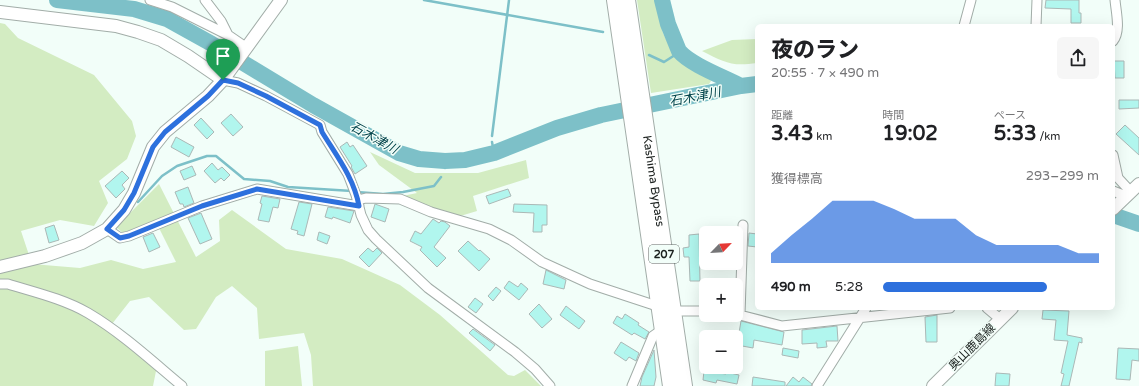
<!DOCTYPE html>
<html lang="ja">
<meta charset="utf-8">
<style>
body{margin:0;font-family:"Varela Round","Noto Sans JP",sans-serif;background:#f6f6f6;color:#202124;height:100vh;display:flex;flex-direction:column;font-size:15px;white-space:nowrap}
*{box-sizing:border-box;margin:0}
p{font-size:13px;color:#757577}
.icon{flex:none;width:22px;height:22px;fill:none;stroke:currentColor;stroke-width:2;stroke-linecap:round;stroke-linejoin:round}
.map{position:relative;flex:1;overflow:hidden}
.drawer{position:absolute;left:755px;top:24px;width:360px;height:286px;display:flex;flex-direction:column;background:#fff;border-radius:6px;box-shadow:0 4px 16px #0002}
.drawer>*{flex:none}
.needle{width:26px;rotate:65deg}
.buttons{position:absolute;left:699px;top:226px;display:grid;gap:8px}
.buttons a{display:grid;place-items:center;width:44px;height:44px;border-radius:6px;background:#fff;box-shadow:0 4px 16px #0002;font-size:20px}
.pin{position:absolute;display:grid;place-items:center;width:34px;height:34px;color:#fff;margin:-41px -17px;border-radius:50% 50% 50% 0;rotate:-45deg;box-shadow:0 0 4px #0007}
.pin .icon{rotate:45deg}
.round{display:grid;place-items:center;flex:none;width:42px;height:42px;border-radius:6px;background:#f6f6f6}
.overview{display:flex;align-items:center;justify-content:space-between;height:68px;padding:0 16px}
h1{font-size:22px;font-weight:800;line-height:30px}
.metrics{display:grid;grid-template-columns:repeat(3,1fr);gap:6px;height:68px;padding:4px 16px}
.metrics div{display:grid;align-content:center}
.metrics b{font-size:20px;font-weight:800}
.metrics small{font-size:11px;font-weight:400}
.metrics p{font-size:11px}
.chart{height:112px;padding:8px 16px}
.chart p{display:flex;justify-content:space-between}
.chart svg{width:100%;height:72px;margin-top:4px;fill:#2d70dd;opacity:.7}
ul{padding:0 16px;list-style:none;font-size:13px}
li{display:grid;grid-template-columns:64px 48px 1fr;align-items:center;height:30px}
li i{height:10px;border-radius:5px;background:#2d70dd}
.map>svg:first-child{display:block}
.green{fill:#d3ecc2}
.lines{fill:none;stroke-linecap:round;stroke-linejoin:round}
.stream{stroke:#7dc0c8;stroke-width:2.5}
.river{stroke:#7dc0c8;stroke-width:16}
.building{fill:#b1f6ee;stroke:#abb8b6}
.street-casing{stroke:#a2ada8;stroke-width:11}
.secondary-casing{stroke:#a2ada8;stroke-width:14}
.highway-casing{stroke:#a2ada8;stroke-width:18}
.street{stroke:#fff;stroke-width:9}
.secondary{stroke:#fff;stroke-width:12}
.highway{stroke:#fff;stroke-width:16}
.route-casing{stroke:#fff;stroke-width:8}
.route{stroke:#2d70dd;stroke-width:5}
.labels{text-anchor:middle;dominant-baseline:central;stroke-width:3;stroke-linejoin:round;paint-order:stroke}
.shield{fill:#f2fef9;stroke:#5c6360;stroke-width:1}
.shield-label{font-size:11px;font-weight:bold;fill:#1b201e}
.street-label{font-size:12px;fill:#1b201e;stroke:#f2fef9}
.water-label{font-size:13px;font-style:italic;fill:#05464d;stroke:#f2fef9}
</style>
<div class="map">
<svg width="1139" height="386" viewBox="0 0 1139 386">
<rect width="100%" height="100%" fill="#f2fef9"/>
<!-- green -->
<path class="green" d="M637,0h18l8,33 11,23 34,21 3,4 -2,3 -58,9z
M0,23l5,1 13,14 76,37 38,46 4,15 -9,23 -28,22 9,22 -14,23 -34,-6 -39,11 11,33 48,4 31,-8 32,9 33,-7 -20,-40 -31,13 -9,-8 43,-43 37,73 24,-16 -1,-21 13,-10 54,39 56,10 58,26 40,30 68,60 6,1 11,-6 16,16h-228l-2,-31 -7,-22 -45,6 -2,-31 -25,-22 -16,11 -20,32 -12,1 -35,-33 -19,4 -18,23 46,37 -5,25h-153z
M757,39v24c-26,4 -33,-1 -55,-12l30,-11z
M370,152l45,21h63l48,-13 3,18 -56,18 4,15 -20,6 -59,-20 19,-4 -38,-28z
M298,346l4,40h-37v-35z"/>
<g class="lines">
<!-- stream -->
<path class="stream" d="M424,0l179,32
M649,55l15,7 11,-7 4,-4
M492,136l17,-136
M492,142l2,11
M445,161v7
M357,192l26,2 20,-2 31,-6 7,-9
M138,202l24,-26 15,-10 30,-10h9l28,23 26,2 18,6 64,4"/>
<!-- river -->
<path class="river" d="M57,0l77,9 33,10 45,25 101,61 86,48 20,6 26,2 20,-1 29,-7 63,-25 44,-13 140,-29 16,-2
M662,0l6,24 11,27c12,14 45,26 62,35
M1113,215l26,9"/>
</g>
<!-- building -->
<path class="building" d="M1046,0h33v13h2v10h-10v-14l-26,-1z
M1114,61h10v17h-9z
M1119,100h20v8l-20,1z
M231,114l12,13 -10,9 -12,-13z
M201,118l13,14 -7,7 -13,-14z
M1125,125l14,13v17l-23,-21z
M176,137l18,10 -5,10 -18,-10z
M347,142l3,5 3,-2 14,21 -12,8 -4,-7 1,-1 -12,-19z
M212,163l6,7 4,-3 8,8 -6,6 -3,-3 -6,5 -11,-12z
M192,166l4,9 -12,5 -4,-9z
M122,171l7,7 -7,7 3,4 -9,9 -11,-12z
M188,187l6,16 -10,4 -1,-3h-3l-5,-12z
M508,189l3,7 -22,8 -3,-8z
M262,196l18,3 -2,9 -5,-1 -4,15 -11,-2 4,-16 -2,-1z
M299,202l13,2 -8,32 -7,-2 1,-3 -7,-2z
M375,204l14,5 -4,13 -14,-5z
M514,204l33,1v20h-5v7h-9l1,-19 -21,-1z
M328,207l26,4 -4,12 -17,-6 -1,2 -7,-2z
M201,213l11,26 -12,5 -12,-26z
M433,219l6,4 2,-2 4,1 5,4 -16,21 12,11 -9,9 -17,-17 2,-3 -12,-6 5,-10 6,3z
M54,225l5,15 -10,3 -4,-15z
M319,232l11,4 -3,8 -10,-4z
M153,233l7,14 -11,5 -6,-15z
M749,233l8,1v13l-9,-1z
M699,234l1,47h-10l-1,-24h-5l-1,-9 6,-1v-12z
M468,241l11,10 1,-1 10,9 -11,12 -21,-20z
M368,248l5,4 4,-4 5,5 -13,14 -10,-10z
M546,270l20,10 -2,9 -21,-5z
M509,281l9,6 3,-4 7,6 -9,11 -15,-12z
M496,287l5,4 -8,10 -5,-5z
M475,298l8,6 -7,9 -8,-6z
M539,304l13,15 -10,9 -13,-14z
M566,306l19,15 -6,8 -19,-14z
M1043,310l26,1 -2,24 15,3v5l-3,-1 -10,44h-8l3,-12 -3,-1 7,-32 -14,-1 2,-20 -14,-1z
M625,314l14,9 -1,2 11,7 -4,7 -11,-6 -2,2 -19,-12 4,-7 5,3z
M937,315v27h-11l-1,-25z
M741,321l43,11 -2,13 -28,-5 -1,8 -16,-3z
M837,326l1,15h-12l1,6 -10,1v-5l-15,1v-14z
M473,329l22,16 -5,6 -21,-18z
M621,342l18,11 -3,8 -7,-4 -3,4 -12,-8z
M783,348l16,3 -1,7 -16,-3z
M1118,348l21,1v12l-7,-1 -2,20 -14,-1z
M654,350l2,27 -2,9h-14l2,-9z
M704,371l22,3v-2l13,3 -2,9 -20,-4 -1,3 -13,-3z
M996,373l14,1 -1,12h-14z
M753,377l32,5v4h-33z
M793,377l6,5 4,-5 9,7 -1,2h-25z"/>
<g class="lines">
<defs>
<path id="street" d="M150,0l22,7 56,28
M205,0l16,21 7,14 19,13
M964,26l7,-26
M1036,26l1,-26
M1113,41c8,-10 3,-29 2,-41
M223,80l15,3 28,13 54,29 2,7 26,42 8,21 5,20 7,15 8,9 52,49 87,64 20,17 15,17
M1113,155l5,23 13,14
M1113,191l13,5
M358,200l8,-2 34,1 31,13 58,17 22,11 31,22 48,22 70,23
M107,229l13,9 9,-2 73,-30 55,-17 102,17
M0,284h8c26,8 56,15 80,29 34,20 64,48 94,73
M987,308l13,11
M673,311h33
M736,314l46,12 168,-18
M740,314l3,-89
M632,386l21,-50 10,-7
M817,386l49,-78"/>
<path id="secondary" d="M0,12l116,14 22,6 23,8 27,16 35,24
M1113,209l26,-25
M0,267l45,-11 37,-13 25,-14 17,-19 10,-17 19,-46 12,-15 43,-36 15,-16 58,-80
M933,386l79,-78"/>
<g id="highway">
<path d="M615,0l56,386"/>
<path id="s1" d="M627,0l57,386"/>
</g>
</defs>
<!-- street casing -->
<use href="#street" class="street-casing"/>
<!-- secondary casing -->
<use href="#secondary" class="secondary-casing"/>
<!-- highway casing -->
<use href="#highway" class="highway-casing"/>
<!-- street -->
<use href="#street" class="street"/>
<!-- secondary -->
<use href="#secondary" class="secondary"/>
<!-- highway -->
<use href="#highway" class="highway"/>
</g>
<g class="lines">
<defs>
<path id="route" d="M223,80l15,3 28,13 54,29 2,7c14,23 32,46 37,74l-102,-17 -55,17 -73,30 -9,2 -13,-9 17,-19 10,-17 19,-46 12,-15 43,-36z"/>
</defs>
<!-- route casing -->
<use href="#route" class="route-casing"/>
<!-- route -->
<use href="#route" class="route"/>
</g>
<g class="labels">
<!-- shield labels -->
<rect class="shield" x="649" y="245" width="30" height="18" rx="3"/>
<g class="shield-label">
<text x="664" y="254">207</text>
</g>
<!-- street labels -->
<g class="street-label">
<text stroke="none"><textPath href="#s1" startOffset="183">Kashima Bypass</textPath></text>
<text transform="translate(972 347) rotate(-45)">奥山鹿島線</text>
</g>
<!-- water labels -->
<g class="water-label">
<text transform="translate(695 97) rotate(-11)">石木津川</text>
<text transform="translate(374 138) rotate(29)">石木津川</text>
</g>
</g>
</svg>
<div class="buttons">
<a><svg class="needle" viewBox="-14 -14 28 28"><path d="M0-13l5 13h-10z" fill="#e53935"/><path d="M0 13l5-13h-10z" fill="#757577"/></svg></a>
<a>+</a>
<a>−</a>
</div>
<div class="pin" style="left:223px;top:80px;background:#1e9e55"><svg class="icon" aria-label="arrive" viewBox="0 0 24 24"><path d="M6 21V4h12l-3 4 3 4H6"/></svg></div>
<section class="drawer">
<div class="overview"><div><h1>夜のラン</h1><p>20:55 · 7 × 490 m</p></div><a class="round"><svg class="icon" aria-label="share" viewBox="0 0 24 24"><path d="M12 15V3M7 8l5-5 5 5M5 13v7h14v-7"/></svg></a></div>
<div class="metrics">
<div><p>距離</p><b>3.43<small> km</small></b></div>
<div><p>時間</p><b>19:02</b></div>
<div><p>ペース</p><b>5:33<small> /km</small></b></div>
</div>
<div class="chart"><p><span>獲得標高</span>293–299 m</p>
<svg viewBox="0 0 160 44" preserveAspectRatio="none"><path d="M0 44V38L10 27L20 17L30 6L40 6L50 6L60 11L70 17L80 17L90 17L100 27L110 33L120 33L130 33L140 33L150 38L160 38V44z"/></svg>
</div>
<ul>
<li><b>490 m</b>5:28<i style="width:76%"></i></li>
</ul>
</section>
</div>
